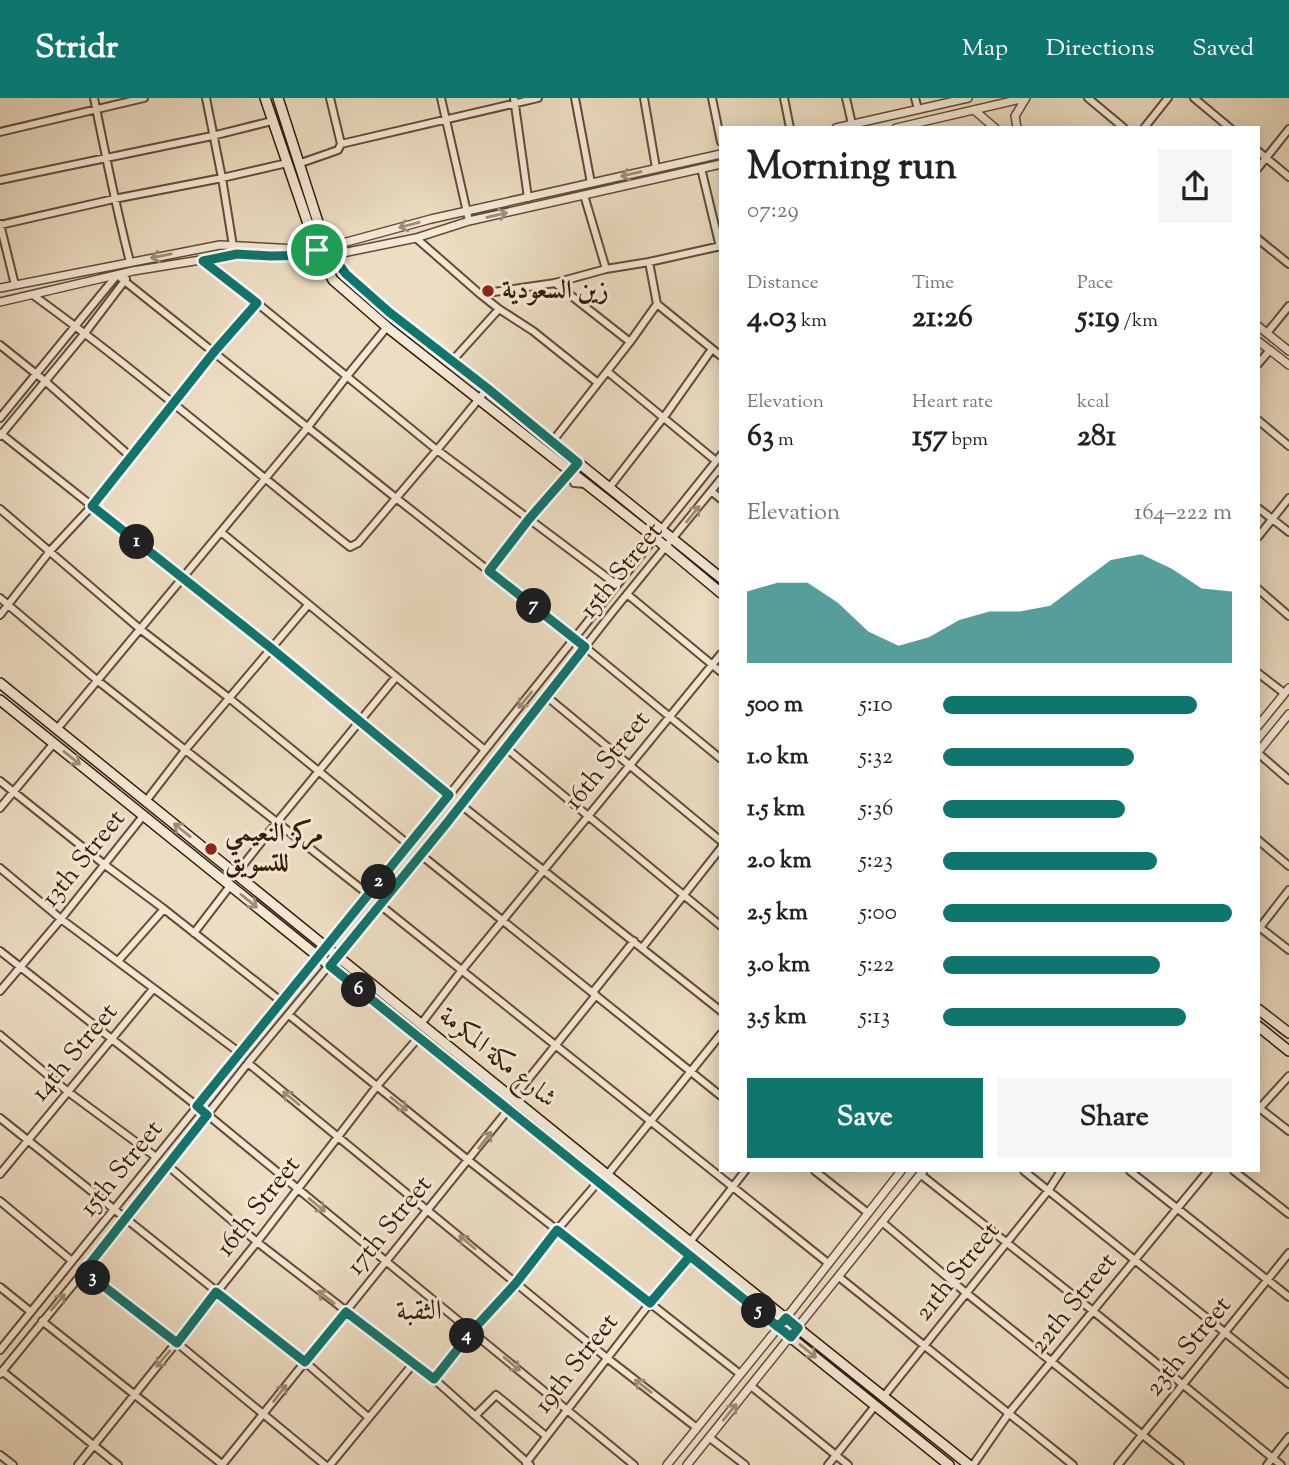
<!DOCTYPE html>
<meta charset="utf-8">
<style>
body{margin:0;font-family:"Sorts Mill Goudy",Amiri,serif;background:#f6f6f6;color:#222;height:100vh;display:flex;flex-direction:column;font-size:26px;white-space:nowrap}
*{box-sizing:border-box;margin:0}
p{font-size:23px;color:#767676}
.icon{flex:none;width:38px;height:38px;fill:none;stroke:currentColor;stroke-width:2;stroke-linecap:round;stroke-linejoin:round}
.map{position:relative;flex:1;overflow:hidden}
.panel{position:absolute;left:719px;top:28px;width:541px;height:1046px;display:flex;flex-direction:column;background:#fff;border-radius:0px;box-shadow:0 4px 18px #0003}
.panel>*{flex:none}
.pin{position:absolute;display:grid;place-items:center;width:60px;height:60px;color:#fff;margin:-30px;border:4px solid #fff;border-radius:50%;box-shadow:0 2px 7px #0007}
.km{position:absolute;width:35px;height:35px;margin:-18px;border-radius:50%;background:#222;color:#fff;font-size:19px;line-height:35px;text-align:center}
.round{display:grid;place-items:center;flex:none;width:74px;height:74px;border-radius:0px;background:#f6f6f6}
.head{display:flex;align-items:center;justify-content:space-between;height:119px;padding:0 28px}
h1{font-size:38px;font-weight:700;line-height:52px}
.stats{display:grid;grid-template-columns:repeat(3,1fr);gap:10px;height:119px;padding:7px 28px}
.stats div{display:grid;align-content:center}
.stats b{font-size:30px;font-weight:700}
.stats small{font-size:19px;font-weight:400}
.stats p{font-size:19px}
.chart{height:196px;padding:14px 28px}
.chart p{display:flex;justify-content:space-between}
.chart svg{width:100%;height:126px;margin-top:7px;fill:#0f766e;opacity:.7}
.action{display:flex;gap:14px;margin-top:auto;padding:14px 28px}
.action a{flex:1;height:80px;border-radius:0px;background:#0f766e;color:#fff;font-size:28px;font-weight:700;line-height:80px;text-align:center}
.action a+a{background:#f6f6f6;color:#222}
ul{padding:0 28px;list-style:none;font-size:23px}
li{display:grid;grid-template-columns:112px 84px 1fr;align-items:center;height:52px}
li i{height:18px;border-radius:9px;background:#0f766e}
header{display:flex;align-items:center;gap:42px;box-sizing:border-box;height:98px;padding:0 35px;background:#0f766e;color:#fff}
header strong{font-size:33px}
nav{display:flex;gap:38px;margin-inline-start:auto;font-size:24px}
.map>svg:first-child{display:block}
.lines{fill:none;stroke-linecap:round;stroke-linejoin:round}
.minor-casing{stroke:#644b36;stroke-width:10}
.tertiary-casing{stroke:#644b36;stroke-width:10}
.secondary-casing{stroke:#361a08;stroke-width:12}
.minor{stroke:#f3e9d7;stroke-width:6}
.tertiary{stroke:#f3e9d7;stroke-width:7}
.secondary{stroke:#f3e9d7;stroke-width:9}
.oneway{stroke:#9e8c7a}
.route-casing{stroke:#fff;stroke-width:14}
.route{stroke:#0f766e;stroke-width:9}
.poi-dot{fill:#8f2418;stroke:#f3e9d7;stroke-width:2.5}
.labels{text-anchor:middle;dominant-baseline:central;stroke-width:6;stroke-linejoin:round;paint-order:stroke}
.poi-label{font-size:26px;font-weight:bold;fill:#361a08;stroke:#f3e9d7;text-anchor:start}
.street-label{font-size:26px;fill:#361a08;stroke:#f3e9d7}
.neighbourhood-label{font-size:28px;fill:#361a08;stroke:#f3e9d7}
</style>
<header>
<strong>Stridr</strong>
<nav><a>Map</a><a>Directions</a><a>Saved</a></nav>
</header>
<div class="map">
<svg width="1289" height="1367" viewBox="0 0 1289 1367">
<rect width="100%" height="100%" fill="#edddc2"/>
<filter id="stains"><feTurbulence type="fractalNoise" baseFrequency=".00286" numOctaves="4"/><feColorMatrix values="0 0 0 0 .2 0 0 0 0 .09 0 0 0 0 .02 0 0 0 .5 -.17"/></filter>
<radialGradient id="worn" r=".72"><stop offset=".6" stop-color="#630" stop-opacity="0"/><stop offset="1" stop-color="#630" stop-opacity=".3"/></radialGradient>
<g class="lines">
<defs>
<path id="minor" d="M94,0c11,55 22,110 36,164
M206,0l16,80 11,68
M441,0l28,123
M514,0l14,100
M575,0l16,85
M644,0l12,70
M712,0l9,44
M784,0l6,30
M846,0l6,26
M915,0l3,11
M1088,0l36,30
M1194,0l36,30
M1144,30l24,-30
M0,34l144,-34
M341,46l197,-46
M1258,53l31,26
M298,66l40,-14 3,-6 -11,-46
M701,70l19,79
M1258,70l31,-39
M0,82l212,-44 60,-15
M584,97l22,74
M0,126l15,61
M0,127l114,-26 108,-21 65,-15
M416,140l64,56 19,15 34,22 65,52
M1258,141l31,25
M203,163l54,42 180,147 180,135
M555,185l75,59
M480,196l75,-11 51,-14 43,-7 72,-16
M33,197c109,79 211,168 317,252l8,-4 79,-93 50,-61
M657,206l64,52
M1267,235l22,-27
M0,247l45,36 86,76
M452,263l47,-52
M1258,266l12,-14
M608,274l108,89
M0,320l117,-143 279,223 178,140 147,121
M1258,322l31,26
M0,335l271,215 178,147
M0,338l85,-103 41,-54
M552,344l78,-100 27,-38 -8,-42
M570,374l4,11 11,1
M609,390l55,-71 48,-68
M711,393l10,8
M1258,410l31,24
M0,411l140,120 89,69 180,147
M221,434l264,218
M1258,439l31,-39
M489,473l40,-52 43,-49
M1258,491l31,27
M627,496l94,78
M0,500l98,83 271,214
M0,517l50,-64 42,-45 122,-154 43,-49
M1258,575l26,20
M546,598l175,145
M57,631l251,-302 39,-51 40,-49
M506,650l215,178
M1258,655l31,27
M0,683l105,84 59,44 118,93
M146,703l40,-52 122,-144
M461,707l260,206
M0,710l54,-65
M1258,742l31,26
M421,757l300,241
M0,770l61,51 179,134
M236,776l41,-52 119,-145
M380,807l448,358
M1258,828l31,24
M1258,832l31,-40
M194,835l36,-47
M642,850l79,-100
M0,853l197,155 437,359
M118,863l46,-52
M0,893l61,-72 82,-103
M593,894l41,-51
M289,917l179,145 272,214
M421,926l41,-54 259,-316
M0,937l67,56 89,66
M248,965l359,295 90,70
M513,1000l83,-103
M1258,1009l31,24
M1258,1012l31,-34
M0,1020l305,244 63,55
M167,1067l90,77 177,137 96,86
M815,1073l53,42
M1024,1073l265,213
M1130,1073l159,126
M1234,1073l55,43
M0,1076l153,-185
M608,1076l113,-140
M920,1076l173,137 188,154
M0,1103l72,60
M882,1124l83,70 215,173
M690,1144l55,-71
M84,1173l93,72 148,122
M839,1179l234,188
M0,1189l31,25
M42,1223l181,144
M0,1252l409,-505 312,-390
M2,1273l116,94
M0,1276l84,-103 164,-208 198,-239 168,-214 107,-131
M434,1281l38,-48 44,-48 41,-53 41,-48
M751,1288l97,79
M884,1298l164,-205 13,-20
M475,1318l21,-21 50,41
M710,1340l35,27
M0,1357l13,10
M526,1365l124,-160 40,-46
M78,1367l179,-223 120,-156 41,-48
M222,1367l286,-355
M330,1367l83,-101
M828,1367l47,-59
M973,1367l36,-52 199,-242
M1118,1367l171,-212
M1267,1367l22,-28"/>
<path id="tertiary" d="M974,12l21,18
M836,30l132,-30
M896,30l129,-30
M1017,30l-2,-12 11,-18
M0,190l220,-43 97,5 114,-31 290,-65
M0,204l133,-31 104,-17 33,2 63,-1 83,-17 53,-17 252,-57
M1258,228l31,25
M1258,243l31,24
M1258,628l31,-38
M1258,654l31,-38
M667,1367l119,-147 115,-147
M687,1367l236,-294"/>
<path id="secondary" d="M265,0l52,152 16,30 54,47 268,211 66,55
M278,0l48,149 20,27 43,38 98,77 234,189
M0,585l690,559 279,223
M0,602l949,765
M1258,911l31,24
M1258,928l31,25"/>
</defs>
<!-- minor casing -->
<use href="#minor" class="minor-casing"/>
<!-- tertiary casing -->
<use href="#tertiary" class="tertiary-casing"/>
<!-- secondary casing -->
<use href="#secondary" class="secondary-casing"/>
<!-- minor -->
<use href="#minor" class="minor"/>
<!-- tertiary -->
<use href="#tertiary" class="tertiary"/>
<!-- secondary -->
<use href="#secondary" class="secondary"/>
</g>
<!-- one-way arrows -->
<defs><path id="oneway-shaft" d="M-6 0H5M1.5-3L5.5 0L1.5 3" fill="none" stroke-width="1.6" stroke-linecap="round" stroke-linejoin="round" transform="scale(1.75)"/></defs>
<g class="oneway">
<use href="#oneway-shaft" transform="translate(631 76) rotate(167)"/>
<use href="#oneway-shaft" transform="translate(497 117) rotate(-13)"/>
<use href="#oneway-shaft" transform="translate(409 127) rotate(165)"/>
<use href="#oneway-shaft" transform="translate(161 158) rotate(169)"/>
<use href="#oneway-shaft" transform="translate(693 416) rotate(-51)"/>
<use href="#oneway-shaft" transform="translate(525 602) rotate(129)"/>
<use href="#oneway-shaft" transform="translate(72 660) rotate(39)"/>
<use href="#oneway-shaft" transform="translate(182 732) rotate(-141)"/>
<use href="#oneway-shaft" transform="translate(249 803) rotate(39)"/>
<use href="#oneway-shaft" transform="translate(291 1000) rotate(-140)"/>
<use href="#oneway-shaft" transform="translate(399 1006) rotate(39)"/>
<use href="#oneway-shaft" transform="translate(485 1042) rotate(-52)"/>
<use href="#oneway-shaft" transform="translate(317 1107) rotate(39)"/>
<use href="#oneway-shaft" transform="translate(467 1144) rotate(-140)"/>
<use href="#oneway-shaft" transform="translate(326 1199) rotate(-142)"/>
<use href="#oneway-shaft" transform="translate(58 1204) rotate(-50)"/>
<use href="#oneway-shaft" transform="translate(808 1253) rotate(39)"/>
<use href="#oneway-shaft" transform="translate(163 1261) rotate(130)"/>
<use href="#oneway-shaft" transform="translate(512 1266) rotate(40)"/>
<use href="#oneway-shaft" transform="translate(643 1288) rotate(-142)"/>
<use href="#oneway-shaft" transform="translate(280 1295) rotate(-52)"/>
<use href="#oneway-shaft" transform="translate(730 1314) rotate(-51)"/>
</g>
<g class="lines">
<defs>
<path id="route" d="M317,152l3,5 -50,1 -33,-2 -34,7 54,42 -43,49 -122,154 179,142 178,147 -252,311 10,9 -123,156 93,72 39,-51 89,70 41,-50 88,67 38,-48 44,-48 41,-53 93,73 40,-47 88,71 8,-9 12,10 -7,9 -461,-371 116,-142 139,-177 -96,-76 40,-52 49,-56 -91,-75 -98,-76 -43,-38 -20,-27 -9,3"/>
</defs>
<!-- route casing -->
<use href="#route" class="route-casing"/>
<!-- route -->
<use href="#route" class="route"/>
</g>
<!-- markers -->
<g class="poi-dot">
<circle cx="488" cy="193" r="7"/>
<circle cx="211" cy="751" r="7"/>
</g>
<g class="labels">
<!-- poi labels -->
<g class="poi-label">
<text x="502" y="193">زين السعودية</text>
<text x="225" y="736">مركز النعيمي<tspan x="225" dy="30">للتسويق</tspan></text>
</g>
<!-- street labels -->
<g class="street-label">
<text transform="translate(622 473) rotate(-51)">15th Street</text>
<text transform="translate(608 663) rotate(-51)">16th Street</text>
<text transform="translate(84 761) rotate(-51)">13th Street</text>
<text transform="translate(75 955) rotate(-50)">14th Street</text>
<text transform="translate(497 960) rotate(39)">شارع مكة المكرمة</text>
<text transform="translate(122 1071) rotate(-51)">15th Street</text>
<text transform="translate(259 1109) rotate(-52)">16th Street</text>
<text transform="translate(390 1128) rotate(-51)">17th Street</text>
<text transform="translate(958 1174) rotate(-51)">21th Street</text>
<text transform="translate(1074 1206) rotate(-51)">22th Street</text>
<text transform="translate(1189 1249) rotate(-51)">23th Street</text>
<text transform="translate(577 1266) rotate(-52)">19th Street</text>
</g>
<!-- neighbourhood labels -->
<g class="neighbourhood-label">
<text x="419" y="1214">الثقبة</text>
</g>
</g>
<rect width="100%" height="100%" filter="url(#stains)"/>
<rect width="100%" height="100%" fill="url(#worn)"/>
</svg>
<div class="pin" style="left:317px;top:152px;background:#1e9e55"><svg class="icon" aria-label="arrive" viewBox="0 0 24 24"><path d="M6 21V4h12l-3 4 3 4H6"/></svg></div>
<b class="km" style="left:137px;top:444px">1</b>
<b class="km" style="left:379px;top:784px">2</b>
<b class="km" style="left:93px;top:1180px">3</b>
<b class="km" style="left:467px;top:1238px">4</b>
<b class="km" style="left:759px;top:1213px">5</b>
<b class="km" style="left:359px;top:892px">6</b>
<b class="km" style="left:534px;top:508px">7</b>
<section class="panel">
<div class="head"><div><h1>Morning run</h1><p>07:29</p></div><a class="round"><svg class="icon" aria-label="share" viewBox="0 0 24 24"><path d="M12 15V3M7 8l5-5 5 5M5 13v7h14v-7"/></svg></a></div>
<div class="stats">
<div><p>Distance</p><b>4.03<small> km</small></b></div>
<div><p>Time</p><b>21:26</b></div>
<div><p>Pace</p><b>5:19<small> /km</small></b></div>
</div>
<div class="stats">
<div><p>Elevation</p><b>63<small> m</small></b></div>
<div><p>Heart rate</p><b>157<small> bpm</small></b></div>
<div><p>kcal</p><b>281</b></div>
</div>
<div class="chart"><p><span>Elevation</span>164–222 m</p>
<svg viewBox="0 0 160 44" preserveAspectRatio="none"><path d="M0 44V19L10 16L20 16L30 23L40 33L50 38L60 35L70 29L80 26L90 26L100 24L110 16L120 8L130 6L140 11L150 18L160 19V44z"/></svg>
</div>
<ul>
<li><b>500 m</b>5:10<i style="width:88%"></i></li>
<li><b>1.0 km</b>5:32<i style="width:66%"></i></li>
<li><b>1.5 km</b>5:36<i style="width:63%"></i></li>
<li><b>2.0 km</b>5:23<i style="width:74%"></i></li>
<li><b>2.5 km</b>5:00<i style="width:100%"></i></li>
<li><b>3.0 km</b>5:22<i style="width:75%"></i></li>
<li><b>3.5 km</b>5:13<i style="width:84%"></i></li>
</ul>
<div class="action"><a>Save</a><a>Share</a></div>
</section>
</div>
